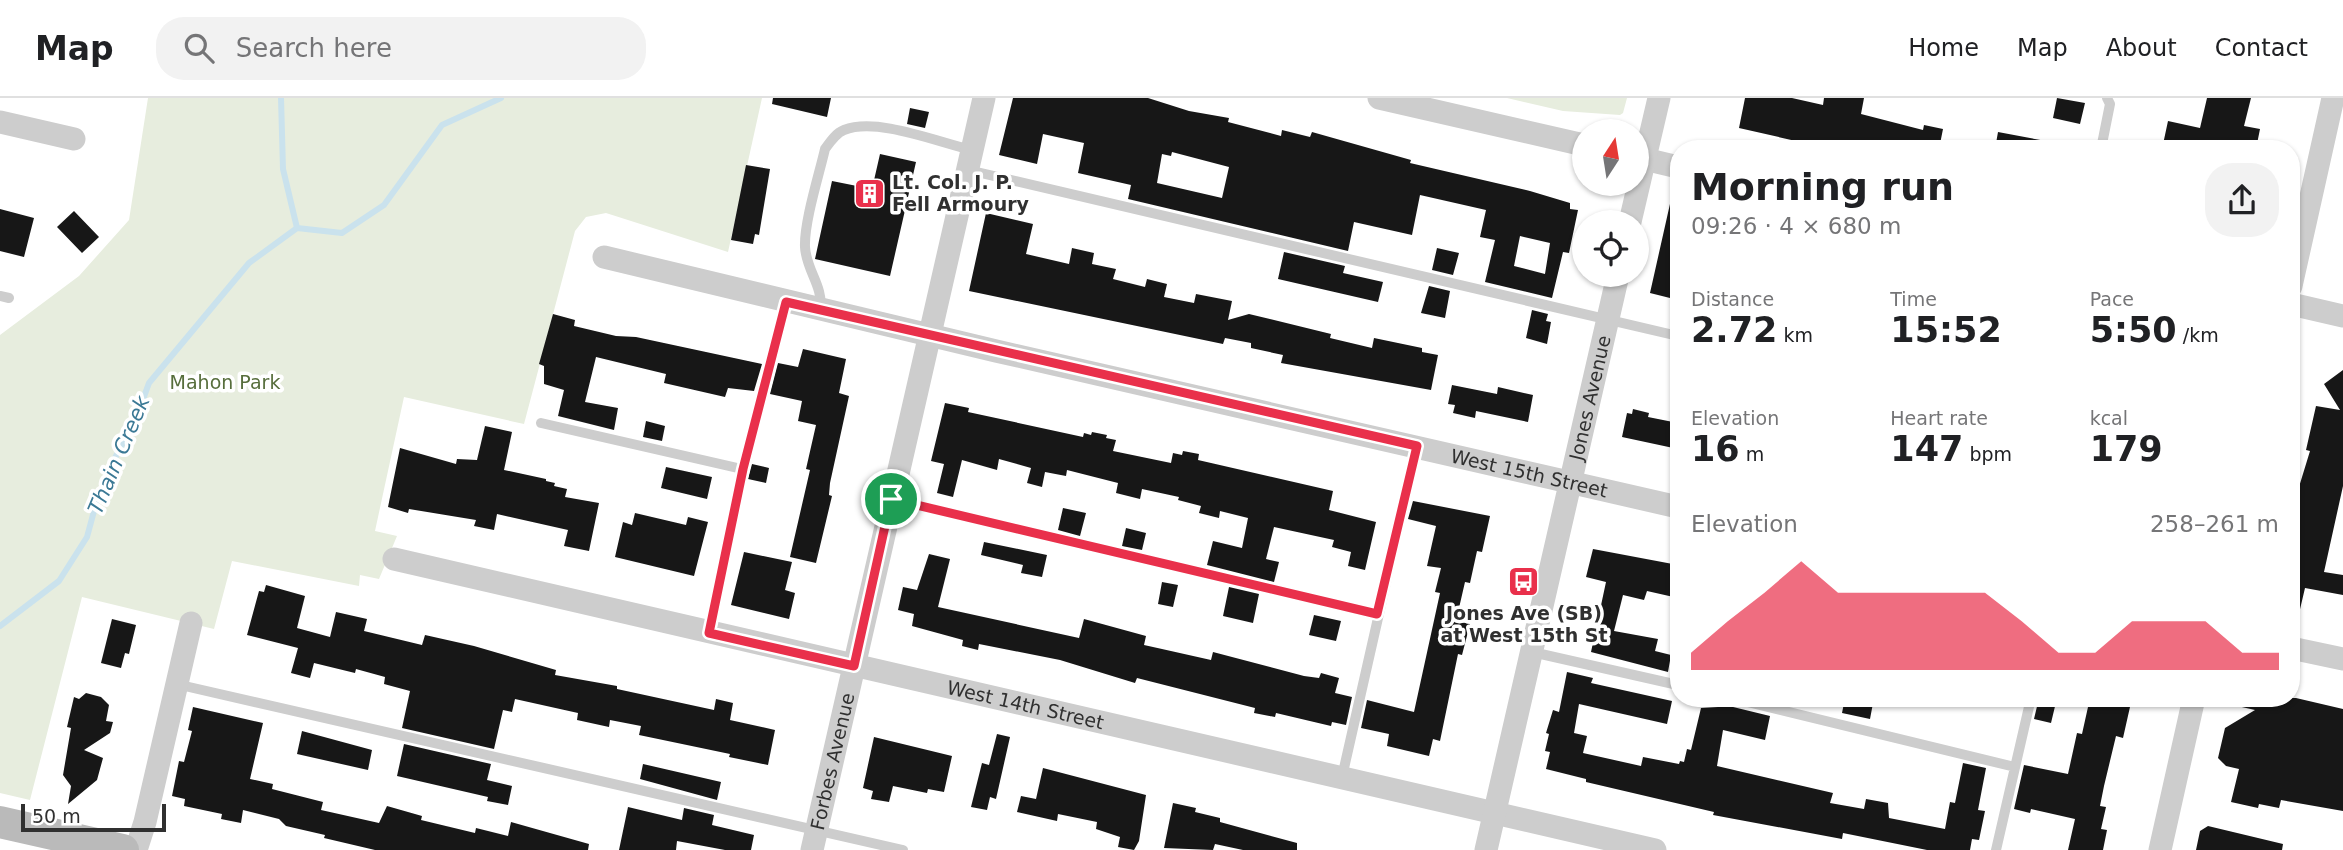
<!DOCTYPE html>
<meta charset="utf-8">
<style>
body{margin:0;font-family:"DejaVu Sans",sans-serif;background:#f2f2f2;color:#202124;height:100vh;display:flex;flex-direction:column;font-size:26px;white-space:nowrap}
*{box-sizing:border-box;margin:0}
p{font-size:23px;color:#757577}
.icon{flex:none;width:38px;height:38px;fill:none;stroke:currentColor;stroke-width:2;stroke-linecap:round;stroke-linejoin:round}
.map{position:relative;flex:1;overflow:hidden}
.side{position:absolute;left:1670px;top:42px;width:630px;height:567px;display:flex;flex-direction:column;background:#fff;border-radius:28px;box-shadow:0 2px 5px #0004}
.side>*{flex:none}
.needle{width:46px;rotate:12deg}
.tools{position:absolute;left:1572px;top:21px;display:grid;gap:14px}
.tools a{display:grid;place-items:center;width:77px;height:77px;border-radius:50%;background:#fff;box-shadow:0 2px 5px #0004;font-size:35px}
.scale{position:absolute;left:21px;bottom:18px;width:145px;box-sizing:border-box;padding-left:7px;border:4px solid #303030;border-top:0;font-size:19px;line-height:24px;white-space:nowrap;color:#303030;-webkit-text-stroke:5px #fff;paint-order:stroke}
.pin{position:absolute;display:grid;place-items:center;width:60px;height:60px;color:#fff;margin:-30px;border:4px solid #fff;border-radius:50%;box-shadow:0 2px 7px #0007}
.round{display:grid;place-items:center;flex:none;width:74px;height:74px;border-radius:28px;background:#f2f2f2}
.headline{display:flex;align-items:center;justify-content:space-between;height:119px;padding:0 21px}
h1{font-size:38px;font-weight:700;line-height:52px}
.figures{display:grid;grid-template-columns:repeat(3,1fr);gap:10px;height:119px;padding:7px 21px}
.figures div{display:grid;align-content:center}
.figures b{font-size:35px;font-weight:700}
.figures small{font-size:19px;font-weight:400}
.figures p{font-size:19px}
.chart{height:196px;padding:14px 21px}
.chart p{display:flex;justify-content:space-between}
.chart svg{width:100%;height:126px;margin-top:7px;fill:#e9304b;opacity:.7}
header{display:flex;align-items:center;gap:42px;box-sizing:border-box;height:98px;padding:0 35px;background:#fff;border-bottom:2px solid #e0e0e0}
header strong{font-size:33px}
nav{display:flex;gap:38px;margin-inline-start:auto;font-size:24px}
.search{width:490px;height:63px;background:#f2f2f2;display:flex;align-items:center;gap:18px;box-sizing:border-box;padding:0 24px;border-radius:28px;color:#757577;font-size:26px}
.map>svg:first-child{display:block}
.green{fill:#e7edde}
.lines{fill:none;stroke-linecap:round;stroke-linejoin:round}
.stream{stroke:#cae2ed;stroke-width:6}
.building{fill:#171717;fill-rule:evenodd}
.lane{stroke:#cdcdcd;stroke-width:10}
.street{stroke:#cdcdcd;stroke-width:23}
.secondary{stroke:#bababa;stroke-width:32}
.route-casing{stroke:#fff;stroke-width:14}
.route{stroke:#e9304b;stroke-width:9}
.labels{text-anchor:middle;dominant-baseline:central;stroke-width:7;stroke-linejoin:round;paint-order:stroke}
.poi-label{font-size:19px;font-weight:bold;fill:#303030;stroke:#fff;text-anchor:start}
.park-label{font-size:19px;fill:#576e3c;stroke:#fff}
.street-label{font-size:19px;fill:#303030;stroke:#fff}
.water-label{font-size:21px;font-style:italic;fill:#3b7995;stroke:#fff}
</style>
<header>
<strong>Map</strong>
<div class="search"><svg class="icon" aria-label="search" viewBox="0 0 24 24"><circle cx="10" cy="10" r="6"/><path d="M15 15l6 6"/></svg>Search here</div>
<nav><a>Home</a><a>Map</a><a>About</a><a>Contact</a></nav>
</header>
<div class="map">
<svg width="2343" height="752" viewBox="0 0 2343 752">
<rect width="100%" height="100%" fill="#fff"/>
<!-- green -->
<path class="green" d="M148,0h614l-34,154 -122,-39 -20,4 -11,14 -51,193 -120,-27 -29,134 22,5 -18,43 -19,-4 -1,11 -127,-25 -18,68 -132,-32 -52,203 -30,-7v-458l79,-59 50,-56z
M1507,0h120l-4,15 -3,2 -57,-4z"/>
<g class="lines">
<!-- stream -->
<path class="stream" d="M281,0l2,71 14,59
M297,130l45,5 42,-28 58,-80 59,-27
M0,528l59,-45 28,-44 10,-37 19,-44 19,-35 14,-38 100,-120 48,-35"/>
</g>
<!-- building -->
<path class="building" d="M773,0h58l-4,19 -55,-13z
M1013,0h135l41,13 40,7 -1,4 53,14 1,-6 28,7 2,-5 99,28 -1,3 120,28 40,12v6l8,1 -9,43 -6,-1 -11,46 -67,-16 10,-42 -15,-3 6,-27 -66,-15 -8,40 -58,-13 -6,29 -220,-52 3,-14 -53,-12 6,-30 -41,-9 -6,30 -38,-9zM1172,54l57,15 -7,31 -65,-15 5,-29 9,2zM1520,138l30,7 -5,31 -31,-8z
M1745,0h47l31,7 1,-7h40l-3,16 62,16 1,-5 19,4 -4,20h-108l-92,-21z
M2057,0l28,5 -5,21 -27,-6z
M2207,0h44l-7,28 16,3 -4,20h-40l-21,-5 -1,5h-32l6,-28 32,7z
M910,10l19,4 -4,16 -18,-4z
M1998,34l48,9 -1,8h-50z
M880,56l36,8 -26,114 -75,-17 17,-78 40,8z
M746,67l24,4 -11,66 -4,-1 -2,10 -22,-4z
M1672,97l6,1v104l-28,-7z
M0,111l34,9 -10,39 -24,-6z
M74,113l25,26 -17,16 -25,-26z
M986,115l47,11 -7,30 43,10 3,-16 22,5 -2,11 24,5 -3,10 32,8 2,-8 20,5 -3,13 30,6 2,-9 36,7 -4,19 21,-6 82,20 -1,4 42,10 2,-10 48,10v4l16,3 -7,35 -150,-27 2,-8 -32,-7v-5l-26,-5 -2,6 -254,-53z
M1437,150l22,5 -6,22 -21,-5z
M1284,154l61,14 -2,7 40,9 -5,20 -100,-23z
M1429,188l21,5 -5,27 -24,-5z
M1532,212l16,4 -2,7 5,1 -4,22 -21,-6z
M553,216l22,6 -1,6 42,10 20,1 126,27 -8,27 -26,-3 -3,9 -61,-14 2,-9 -70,-17 -11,45 33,6 -4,22 -56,-14 6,-26 -20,-6v-18l-5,-2z
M803,251l43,10 -7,34 10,3 -19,87 -1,12 3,1 -16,67 -26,-6 20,-87 -4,-1 10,-44 -18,-4 4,-20 -32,-7 8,-31 20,4z
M2343,272v116l-19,86 19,3v20l-38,-7 -8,34h-6v-109l19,-62 -4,-1 10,-44 24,4 -16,-26z
M1452,287l45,9 1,-7 35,8 -5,27 -52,-11 -1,7 -22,-5 2,-8 -7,-1z
M945,305l24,5 -1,4 115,25 1,-4 7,2 1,-3 15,3 -1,3 10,2 -3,11 58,12 2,-10 9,2 1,-4 16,3 -1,6 135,31 -4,19 47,12 -11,48 -17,-4 3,-14 -19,-5 2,-7 -60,-13 -8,32 13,3 -5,20 -67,-17 6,-24 29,7 6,-30 -28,-7 -1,7 -20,-5 2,-7 -23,-6 1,-3 -37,-8 -2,10 -24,-6 2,-10 -51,-13 -1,6 -21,-4 -3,15 -15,-4 4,-15 -32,-9 -2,11 -35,-10 -9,37 -16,-4 7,-29 -13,-3z
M1633,311l16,4 -1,4 30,6v26l-56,-12 5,-24 5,1z
M646,323l19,5 -3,15 -19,-4z
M485,328l27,6 -8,38 42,9v2l9,2 -1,3 13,3 -2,8 34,6 -10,48 -25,-5 4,-16 -71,-16 -3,16 -20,-4 2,-6 -67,-11 -1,4 -20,-6 12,-59 56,16 1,-5 20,1z
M752,366l17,4 -3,15 -18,-4z
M666,369l46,10 -5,22 -46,-11z
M1413,403l77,15 -8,36 -5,-1 -7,32 -5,-1 -9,39 14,3 -8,31 -4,-1 -18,87 -7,-2 -4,17 -42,-10 2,-12 -28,-6 6,-28 47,12 26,-119 -5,-1 6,-24 -14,-2 9,-40 -28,-7z
M1063,410l23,5 -6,23 -22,-6z
M635,415l51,12 2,-8 20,5 -14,54 -79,-19 8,-35 9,3z
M1126,430l20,5 -4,17 -20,-4z
M984,444l63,13 -5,22 -21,-4 2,-8 -42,-10z
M1593,451l85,16v33l-31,-7 -3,9 -21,-5 -9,36 44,8 -3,12 16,4 -3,17 -77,-20 15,-70 -20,-5z
M744,454l48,10 -7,28 10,3 -6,26 -58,-14z
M929,456l21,5 -12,48 141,31 5,-19 62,17 -2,9 18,4 49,11 2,-8 91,24 15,2 2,-5 18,5 -4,15 17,4 -6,28 -14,-3 -1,4 -55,-13 -1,4 -21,-4 1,-5 -118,-30 -2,5 -75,-23 -81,-16 -1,6 -16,-4 1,-6 -51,-14 2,-12 -16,-4 5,-23 14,3z
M1162,484l16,3 -5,22 -15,-3z
M266,487l39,11 -8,32 33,9 6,-25 31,7 -3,12 58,14 3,-10 49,11 82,24 -1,5 62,11v3l97,21 2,-11 17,4 -3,17 45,10 -7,35 -39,-8 1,-3 -91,-19 2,-9 -31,-6 -1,7 -32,-7 1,-7 -63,-14 -3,13 -9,-2 -9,39 -92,-21 8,-37 -26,-7 1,-7 -29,-8 -1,4 -41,-10 -4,15 -19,-5 7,-25 -51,-13 12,-44 5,1z
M1229,489l30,7 -6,29 -30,-7z
M1314,517l27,6 -5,20 -27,-6z
M112,521l24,6 -7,29 -4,-1 -4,15 -20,-5z
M1567,574l26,6 -2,5 81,18 -5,23 -88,-20 -5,29 13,3 -4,17 58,13 2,-9 36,7 1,-3 4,1 3,-13 4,1 10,-42 17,-1 1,-9h4l6,8 41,10 -5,24 -42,-10 -6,36 116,27 -3,10 34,6 2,-10 22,4 1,15 56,11 5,-27 5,1 8,-40 23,5 -8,42 7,1 -6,29 -7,-1 -2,11h-43l-84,-17 -1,6 -129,-24 1,-3 -128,-30v-3l-40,-10 4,-17 -5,-1 4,-17 -3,-1 7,-23 6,2z
M86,595l15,4 8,8 -3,16 7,1 -3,11 -26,17 19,8 -6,22 -29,24 3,-18 -8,-11 8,-47 -4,-1 7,-30 5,2z
M1845,600h29l-4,21 -28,-6z
M2039,600h18l-6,25 -17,-4z
M2090,600h42l-9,40 -7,-2 -12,50 -4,20 6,1 -5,22 6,1 -4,20h-35l7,-31 -44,-10 -1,4 -16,-4 10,-44 44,9 9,-41 5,1z
M2233,600h63l47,11v102l-62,-11 -2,8 -20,-4 -1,4 -27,-6 8,-33 -13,-3 -8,-8 7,-30 30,-18 -22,-5z
M193,609l70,16 -13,56 23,5 -1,5 51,13 -2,8 58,13 8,-17 35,10 -1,4 54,13 1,-5 32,8 3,-14 78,22 -1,6h-213l-51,-12 1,-3 -39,-9 -7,-7 -36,-9 -2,13 -20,-4 1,-5 -38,-8 1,-7 -13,-3 7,-35 5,1 8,-31 -4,-1z
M302,633l70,19 -4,20 -71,-16z
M997,636l13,3 -14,62 -6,-2 -3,13 -16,-3 11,-44 7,2z
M874,639l78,19 -8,36 -16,-3 -1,4 -34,-7 -4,16 -18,-3 2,-8 -10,-3z
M404,646l87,20 -4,16 25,6 -4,19 -21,-4 1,-4 -91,-21z
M643,666l78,18 -4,18 -77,-21z
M1043,670l103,27 -7,46 -5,9 -16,-3 2,-10 -24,-8 1,-7 -39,-8 -1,7 -40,-9 4,-16 15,3z
M1173,705l23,5 -1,4 25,6v4l77,21v7h-54l-28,-6 -2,6 -49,-2z
M628,709l54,13 2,-12 30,7 -2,10 42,10 -3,15h-26l-48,-9 -1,9h-57z
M2208,728l75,18 -1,6h-86l4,-19z"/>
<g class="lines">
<!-- lane -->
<path class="lane" d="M2101,51l9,-45 -3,-6
M968,72l710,166
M0,198l9,2
M820,211c4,-22 -14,-39 -15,-62 -1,-25 14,-72 20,-98 5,-7 11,-16 19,-19 33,-13 93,12 128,20
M541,325l201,46
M891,401l486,115
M709,535l33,-164 44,-167
M1532,554l146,33
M176,586l727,166
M1731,600l284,69
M1342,679l75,-331
M1996,752l35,-152"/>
<!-- street -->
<g class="street">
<path d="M1379,0l205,47"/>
<path d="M0,24l74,17"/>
<path d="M1636,59l42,10"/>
<path d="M1630,124l29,-124"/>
<path id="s1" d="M604,159l392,94 682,156"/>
<path d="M2291,188l42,-188"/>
<path d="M2291,206l52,12"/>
<path id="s2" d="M394,461l1261,291"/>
<path d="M2291,550l52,11"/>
<path d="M136,752l9,-28 46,-199"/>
<path id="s3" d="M812,752l172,-752"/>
<path id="s4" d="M1486,752l132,-575"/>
<path d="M2160,752l34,-152"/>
</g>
<!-- secondary -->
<path class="secondary" d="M0,724l123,28"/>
</g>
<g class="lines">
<defs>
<path id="route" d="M786,204l631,144 -40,168 -486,-115 -37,167 -145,-33 34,-164z"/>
</defs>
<!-- route casing -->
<use href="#route" class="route-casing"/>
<!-- route -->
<use href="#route" class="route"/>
</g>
<!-- icons -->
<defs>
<symbol id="building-square" viewBox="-11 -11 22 22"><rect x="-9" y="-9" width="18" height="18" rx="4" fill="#e9304b" stroke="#fff"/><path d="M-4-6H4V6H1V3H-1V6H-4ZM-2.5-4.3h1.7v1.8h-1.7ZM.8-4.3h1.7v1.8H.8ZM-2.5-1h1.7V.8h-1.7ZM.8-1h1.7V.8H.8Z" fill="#fff"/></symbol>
<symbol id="bus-square" viewBox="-11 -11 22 22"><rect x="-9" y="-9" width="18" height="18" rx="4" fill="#e9304b" stroke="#fff"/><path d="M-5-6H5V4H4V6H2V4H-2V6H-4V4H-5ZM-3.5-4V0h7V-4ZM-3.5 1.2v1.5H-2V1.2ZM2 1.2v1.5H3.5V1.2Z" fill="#fff"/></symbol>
</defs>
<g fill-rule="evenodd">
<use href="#building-square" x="852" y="78" width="35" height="35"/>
<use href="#bus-square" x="1506" y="466" width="35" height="35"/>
</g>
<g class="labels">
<!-- poi labels -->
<g class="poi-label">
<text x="892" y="84">Lt. Col. J. P.<tspan x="892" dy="22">Fell Armoury</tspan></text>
<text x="1524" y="515" text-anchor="middle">Jones Ave (SB)<tspan x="1524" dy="22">at West 15th St</tspan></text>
</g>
<!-- park labels -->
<g class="park-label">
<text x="225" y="284">Mahon Park</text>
</g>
<!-- street labels -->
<g class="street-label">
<text stroke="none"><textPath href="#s4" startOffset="464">Jones Avenue</textPath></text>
<text stroke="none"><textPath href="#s1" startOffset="950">West 15th Street</textPath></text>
<text stroke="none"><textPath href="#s2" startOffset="648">West 14th Street</textPath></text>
<text stroke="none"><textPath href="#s3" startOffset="91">Forbes Avenue</textPath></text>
</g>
<!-- water labels -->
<g class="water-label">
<text transform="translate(119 357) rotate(-67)">Thain Creek</text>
</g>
</g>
</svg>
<div class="tools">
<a><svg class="needle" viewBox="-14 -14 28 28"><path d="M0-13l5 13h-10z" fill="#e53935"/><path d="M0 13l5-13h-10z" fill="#757577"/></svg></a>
<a><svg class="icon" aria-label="locate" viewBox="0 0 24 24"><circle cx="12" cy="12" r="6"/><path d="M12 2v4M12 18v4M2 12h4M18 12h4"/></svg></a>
</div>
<div class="scale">50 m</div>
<div class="pin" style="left:891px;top:401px;background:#1e9e55"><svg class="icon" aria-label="arrive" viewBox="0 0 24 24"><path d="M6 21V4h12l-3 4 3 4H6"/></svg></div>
<section class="side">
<div class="headline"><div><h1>Morning run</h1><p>09:26 · 4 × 680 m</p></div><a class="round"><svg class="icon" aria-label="share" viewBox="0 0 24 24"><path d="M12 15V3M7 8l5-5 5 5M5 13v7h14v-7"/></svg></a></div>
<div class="figures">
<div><p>Distance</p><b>2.72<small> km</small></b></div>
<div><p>Time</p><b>15:52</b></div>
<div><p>Pace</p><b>5:50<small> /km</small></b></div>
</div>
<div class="figures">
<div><p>Elevation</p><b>16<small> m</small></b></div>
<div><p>Heart rate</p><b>147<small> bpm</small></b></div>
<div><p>kcal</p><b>179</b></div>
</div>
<div class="chart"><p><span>Elevation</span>258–261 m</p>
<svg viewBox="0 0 160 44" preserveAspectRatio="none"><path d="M0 44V38L10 27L20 17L30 6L40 17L50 17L60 17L70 17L80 17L90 27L100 38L110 38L120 27L130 27L140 27L150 38L160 38V44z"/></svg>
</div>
</section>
</div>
